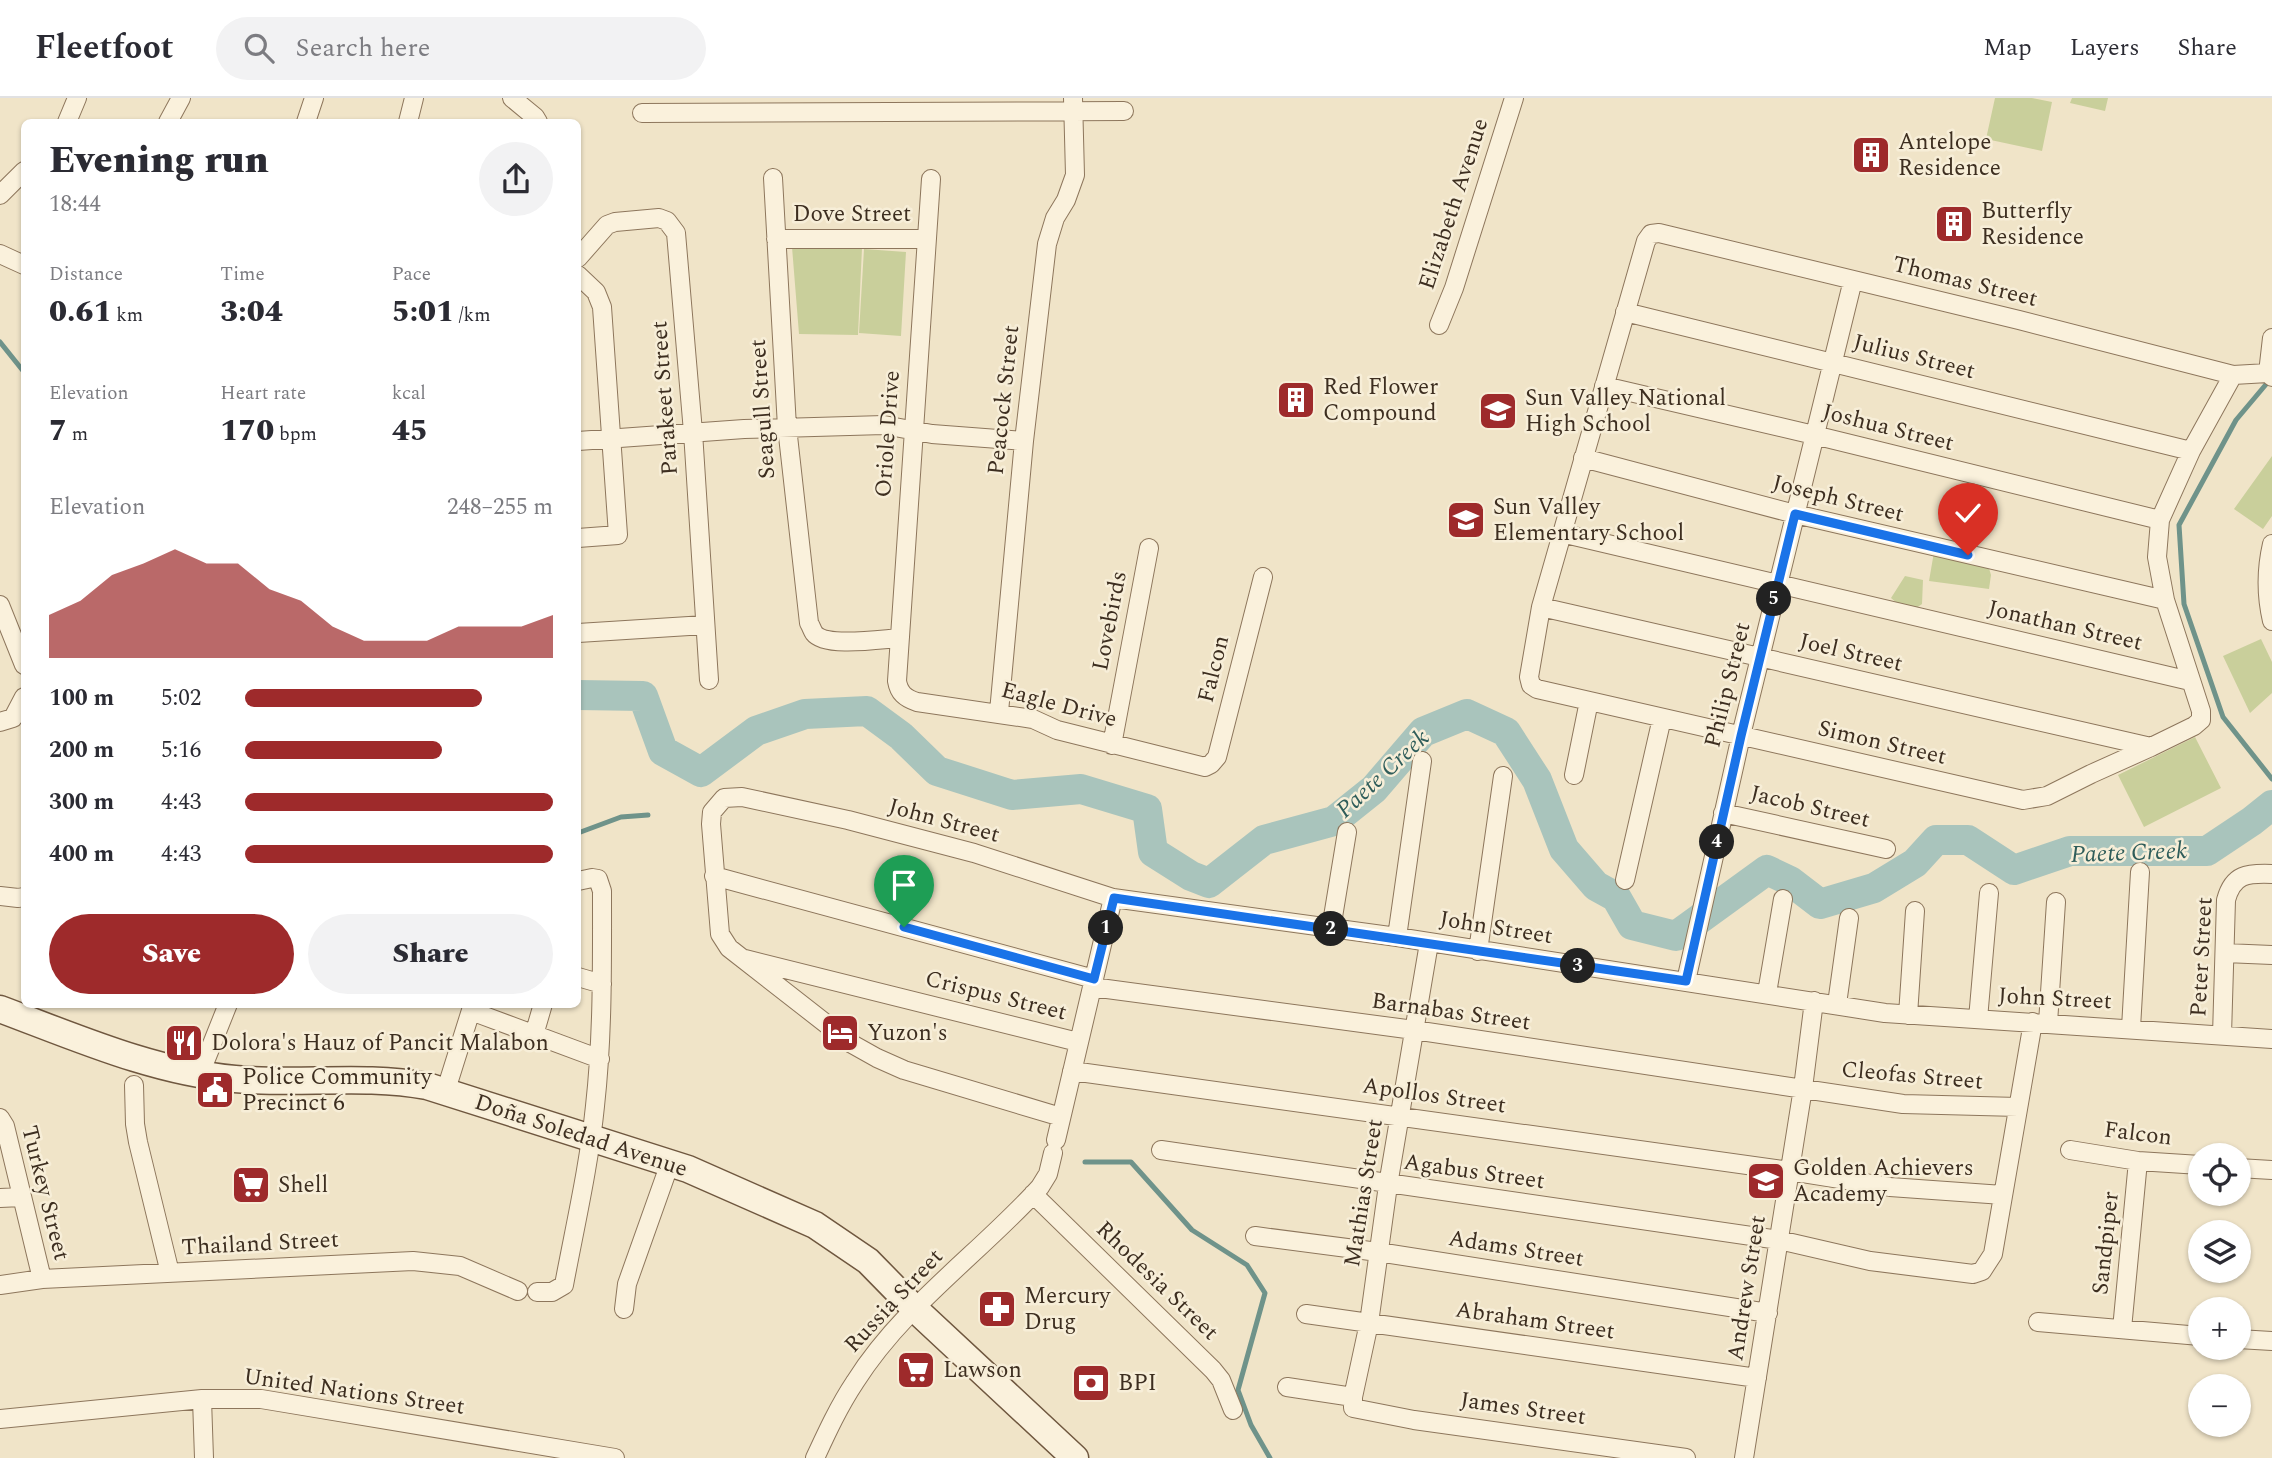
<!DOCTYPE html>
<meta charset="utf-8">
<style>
body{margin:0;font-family:Spectral,serif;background:#f2f2f3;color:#2b2b33;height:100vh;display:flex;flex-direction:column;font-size:26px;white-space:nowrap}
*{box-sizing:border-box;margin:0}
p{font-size:23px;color:#7c7c81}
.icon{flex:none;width:38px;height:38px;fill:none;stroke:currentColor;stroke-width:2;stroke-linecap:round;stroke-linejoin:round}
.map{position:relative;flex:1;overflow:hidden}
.panel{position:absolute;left:21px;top:21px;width:560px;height:889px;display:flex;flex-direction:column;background:#fff;border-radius:10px;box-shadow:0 2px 5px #0004}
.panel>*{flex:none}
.controls{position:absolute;left:2188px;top:1045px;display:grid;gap:14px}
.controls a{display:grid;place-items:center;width:63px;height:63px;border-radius:50%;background:#fff;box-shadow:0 2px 5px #0004;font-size:35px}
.pin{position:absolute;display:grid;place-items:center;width:60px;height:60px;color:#fff;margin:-72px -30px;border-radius:50% 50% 50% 0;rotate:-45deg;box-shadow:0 0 7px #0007}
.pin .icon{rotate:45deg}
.km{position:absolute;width:35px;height:35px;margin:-18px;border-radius:50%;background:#222;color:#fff;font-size:19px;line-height:35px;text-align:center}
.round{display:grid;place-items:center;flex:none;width:74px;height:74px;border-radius:37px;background:#f2f2f3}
.headline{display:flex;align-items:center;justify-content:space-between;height:119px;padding:0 28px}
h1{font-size:38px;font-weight:800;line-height:52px}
.stats{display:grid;grid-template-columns:repeat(3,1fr);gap:10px;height:119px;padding:7px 28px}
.stats div{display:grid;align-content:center}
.stats b{font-size:30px;font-weight:800}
.stats small{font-size:19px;font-weight:400}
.stats p{font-size:19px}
.chart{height:196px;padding:14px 28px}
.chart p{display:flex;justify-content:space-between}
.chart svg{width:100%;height:126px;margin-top:7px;fill:#9e2a2b;opacity:.7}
.action{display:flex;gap:14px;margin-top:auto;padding:14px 28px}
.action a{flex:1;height:80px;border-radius:42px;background:#9e2a2b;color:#fff;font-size:28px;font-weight:800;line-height:80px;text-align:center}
.action a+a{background:#f2f2f3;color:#2b2b33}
ul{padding:0 28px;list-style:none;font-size:23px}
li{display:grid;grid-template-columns:112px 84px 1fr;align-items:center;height:52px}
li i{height:18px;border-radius:9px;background:#9e2a2b}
header{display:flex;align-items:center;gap:42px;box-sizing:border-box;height:98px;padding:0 35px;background:#fff;border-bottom:2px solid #e1e1e2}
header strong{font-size:33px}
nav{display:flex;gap:38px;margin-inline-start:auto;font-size:24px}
.search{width:490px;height:63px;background:#f2f2f3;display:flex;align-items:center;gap:18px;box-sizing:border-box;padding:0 24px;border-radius:38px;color:#7c7c81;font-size:26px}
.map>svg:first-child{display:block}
.green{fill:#c9cf9b}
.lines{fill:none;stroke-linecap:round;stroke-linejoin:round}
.stream{stroke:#6f938a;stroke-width:5}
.river{stroke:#a9c4bc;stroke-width:30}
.minor-casing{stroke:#8d765c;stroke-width:20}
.secondary-casing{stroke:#6f573f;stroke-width:29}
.minor{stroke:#faf1dc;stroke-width:18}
.secondary{stroke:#faf1dc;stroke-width:26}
.route-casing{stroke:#fff;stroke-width:14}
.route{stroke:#1a73e8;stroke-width:9}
.labels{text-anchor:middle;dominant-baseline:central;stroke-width:5;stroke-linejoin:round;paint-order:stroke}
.poi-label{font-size:23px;fill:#3d2e20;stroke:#f7eed8;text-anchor:start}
.street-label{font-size:23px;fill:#3d2e20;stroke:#f7eed8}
.water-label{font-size:24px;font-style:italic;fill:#2f5d5a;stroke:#f7eed8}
</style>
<header>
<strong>Fleetfoot</strong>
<div class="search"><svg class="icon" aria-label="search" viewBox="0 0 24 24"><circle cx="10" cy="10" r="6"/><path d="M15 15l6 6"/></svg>Search here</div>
<nav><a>Map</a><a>Layers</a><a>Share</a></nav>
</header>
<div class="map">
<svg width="2272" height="1360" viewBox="0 0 2272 1360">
<rect width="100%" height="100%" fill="#f0e4c8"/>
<!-- green -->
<path class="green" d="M1995,0h37l20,4 -10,49 -56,-12z
M2072,0h36l-3,13 -35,-8z
M792,149l70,1 -4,87 -59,-1z
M864,151l42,3 -5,84 -42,-3z
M2272,358v60l-9,13 -29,-20z
M1934,454l54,13 3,10 -2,14 -60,-8z
M1905,478l18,4 -1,24 -7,5 -17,-5 -7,-6z
M2261,541l11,23v31l-22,20 -27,-57z
M2195,639l26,51 -77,39 -26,-52z"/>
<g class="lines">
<!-- stream -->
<path class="stream" d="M0,244l24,30
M2268,284l-32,38 -57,105 5,79 39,113 49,62
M578,735l43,-16 27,-2
M1085,1064h46l61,68 55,35 18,28 -27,97 13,35 19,33"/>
<!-- river -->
<path class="river" d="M578,597l65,1 20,55 38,21 55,-41 49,-17 62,-3 34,25 36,35 75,24 69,-6 66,20 6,43 38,24 18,7 55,-43 70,-19 40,-32 49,-57 44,-18 39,18 31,48 27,69 32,37 20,11 16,28 44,11 91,-66 23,11 30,23 54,-16 41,-25 21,-23h32l46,30 56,-19h137l45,-30 20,-16"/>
<defs>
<path id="minor" d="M512,0l23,19 3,5
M642,15l482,-2
M67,24l10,-24
M168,24l13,-24
M306,24l8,-24
M408,24l6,-24
M773,80l14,249 22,196c2,3 3,7 5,10 11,15 68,6 86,5
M931,81l-34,502c2,12 8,17 20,21l116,17 24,11 148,37 6,-3 6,-7 46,-180
M0,97l24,-24
M776,141h151
M0,156l24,11
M578,160l29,-33 8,-3 44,-4 8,3 9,12 17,199 16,248
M578,177l18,17 6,15 16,228 -40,3
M1625,214l566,139
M1439,227l15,-37 60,-190
M2272,240l-4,35 4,4
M2233,277l-42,76 -31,69 -3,37 8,43 36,111v9l-7,6 -43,21 -60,27 -44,22 -24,4 -486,-111 -6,-4 -2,-8 12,-70 105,-366 5,-7 8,-1 360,87 214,55 35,-2
M1604,288l210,49 346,85
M578,343l166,-12 140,-4 48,9 92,7
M1583,360l212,56 370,86
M1561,435l629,148
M2272,446c-6,26 -6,51 0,77
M0,507l24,60
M1541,509l610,140
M578,535l127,-8
M999,614l25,-271 23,-197 8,-26 11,-18 9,-25 -2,-77
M0,624l13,-4 11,-21
M1112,647l37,-197
M1574,677l15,-74
M1723,715l163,36
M714,778l380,103
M1625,782l37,-162
M0,798l18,2 6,-1
M1331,831l16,-97
M1397,839l25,-176
M1429,845l-41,242 -19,138 -16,74v11l61,12 272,38
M1478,853l25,-175
M2225,855l47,2
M745,861l333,83
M578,879l24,7
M1686,883l57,-254 110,-447
M1092,889l322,43 489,74 115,3
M1767,895l16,-94
M1837,906l12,-86
M471,913l129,48
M1908,917l7,-104
M1978,921l11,-126
M2048,925l8,-121
M2131,930l9,-156
M534,937l9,-31
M2222,937l4,-135c7,-26 21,-27 46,-26
M1072,973l718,100 100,16 113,8
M200,976l28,-70
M134,987l1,39 3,18 32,131
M445,995l28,-89
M1061,1019l-157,-47 -27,-12 -25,-14 -123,-96 -9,-14 -9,-110 1,-12 12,-14 18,-1 106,23 126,33 139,45 284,39 488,76 387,26
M0,1020l5,8 37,153
M1056,1042l57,-242
M1161,1052l618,90 91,21 103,13 9,-3 11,-17 40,-232
M2070,1052l68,11 62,4
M2238,1070l34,2
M1033,1096l180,176 8,10 12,30
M0,1100l22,-1
M1255,1138l123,16 390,61
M0,1187l42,-6 371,-18 47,5 58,25
M537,1194h15l12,-7c11,-59 25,-119 31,-179 8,-72 7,-144 7,-215l-4,-12 -6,-1 -14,3
M624,1211l3,-25 43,-121
M1306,1216l451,64
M2038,1224l162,14
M2122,1231l16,-168
M2238,1241l34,2
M1287,1289l66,10
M202,1301l2,59
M0,1321l202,-20h59l354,59
M815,1360c12,-26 24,-52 40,-76 48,-76 125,-129 185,-195l8,-13 5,-21
M1744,1360l59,-370 11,-87"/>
<path id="secondary" d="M0,911c75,28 154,63 235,70 63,6 129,-5 192,7l261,83 127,56 53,36 47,48 160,149"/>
</defs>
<!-- minor casing -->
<use href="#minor" class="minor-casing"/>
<!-- secondary casing -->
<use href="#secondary" class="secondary-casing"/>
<!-- minor -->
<use href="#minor" class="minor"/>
<!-- secondary -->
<use href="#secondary" class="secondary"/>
</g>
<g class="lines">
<defs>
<path id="route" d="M904,829l190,52 20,-81 572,83 55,-245 54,-222 173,41"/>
</defs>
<!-- route casing -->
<use href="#route" class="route-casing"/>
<!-- route -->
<use href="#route" class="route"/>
</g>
<!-- icons -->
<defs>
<symbol id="building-square" viewBox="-11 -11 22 22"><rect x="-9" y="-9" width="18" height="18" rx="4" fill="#9e2a2b" stroke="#f7eed8"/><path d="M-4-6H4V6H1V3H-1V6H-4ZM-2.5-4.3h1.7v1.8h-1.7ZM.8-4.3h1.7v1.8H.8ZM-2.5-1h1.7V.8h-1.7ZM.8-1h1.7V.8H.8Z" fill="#fff"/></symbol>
<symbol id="school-square" viewBox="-11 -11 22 22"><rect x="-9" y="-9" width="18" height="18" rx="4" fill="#9e2a2b" stroke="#f7eed8"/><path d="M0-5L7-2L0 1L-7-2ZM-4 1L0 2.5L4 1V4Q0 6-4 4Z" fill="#fff"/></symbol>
<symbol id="hotel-square" viewBox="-11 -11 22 22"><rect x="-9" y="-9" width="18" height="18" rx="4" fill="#9e2a2b" stroke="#f7eed8"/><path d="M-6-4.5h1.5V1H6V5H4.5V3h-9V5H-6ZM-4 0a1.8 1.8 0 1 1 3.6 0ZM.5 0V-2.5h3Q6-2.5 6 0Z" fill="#fff"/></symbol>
<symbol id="restaurant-square" viewBox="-11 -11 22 22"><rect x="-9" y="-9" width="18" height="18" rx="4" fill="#9e2a2b" stroke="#f7eed8"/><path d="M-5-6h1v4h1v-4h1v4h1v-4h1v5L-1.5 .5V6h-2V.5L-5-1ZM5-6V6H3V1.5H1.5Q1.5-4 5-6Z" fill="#fff"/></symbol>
<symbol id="civic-square" viewBox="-11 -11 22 22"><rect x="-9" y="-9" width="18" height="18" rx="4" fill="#9e2a2b" stroke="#f7eed8"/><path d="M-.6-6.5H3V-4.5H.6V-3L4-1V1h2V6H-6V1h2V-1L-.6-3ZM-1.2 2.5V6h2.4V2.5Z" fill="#fff"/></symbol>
<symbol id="supermarket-square" viewBox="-11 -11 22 22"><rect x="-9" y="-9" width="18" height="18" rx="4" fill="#9e2a2b" stroke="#f7eed8"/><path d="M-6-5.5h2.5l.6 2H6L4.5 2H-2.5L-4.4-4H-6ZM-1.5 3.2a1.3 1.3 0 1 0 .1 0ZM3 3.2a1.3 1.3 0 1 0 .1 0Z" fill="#fff"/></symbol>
<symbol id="pharmacy-square" viewBox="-11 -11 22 22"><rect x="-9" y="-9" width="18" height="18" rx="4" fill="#9e2a2b" stroke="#f7eed8"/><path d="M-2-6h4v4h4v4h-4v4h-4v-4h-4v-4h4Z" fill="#fff"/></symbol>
<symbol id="bank-square" viewBox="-11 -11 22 22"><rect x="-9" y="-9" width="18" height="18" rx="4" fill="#9e2a2b" stroke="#f7eed8"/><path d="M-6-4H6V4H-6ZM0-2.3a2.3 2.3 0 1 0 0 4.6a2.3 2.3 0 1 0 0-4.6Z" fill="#fff"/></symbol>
</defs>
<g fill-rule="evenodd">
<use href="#building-square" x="1849" y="35" width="44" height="44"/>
<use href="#building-square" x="1932" y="104" width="44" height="44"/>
<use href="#building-square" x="1274" y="280" width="44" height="44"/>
<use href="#school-square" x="1476" y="291" width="44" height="44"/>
<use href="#school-square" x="1444" y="400" width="44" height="44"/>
<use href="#hotel-square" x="818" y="913" width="44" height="44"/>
<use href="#restaurant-square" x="162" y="923" width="44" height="44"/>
<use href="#civic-square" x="193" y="970" width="44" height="44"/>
<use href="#school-square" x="1744" y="1061" width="44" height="44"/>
<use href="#supermarket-square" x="229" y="1065" width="44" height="44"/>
<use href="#pharmacy-square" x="975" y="1189" width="44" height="44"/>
<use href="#supermarket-square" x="894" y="1250" width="44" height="44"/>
<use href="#bank-square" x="1069" y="1263" width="44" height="44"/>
</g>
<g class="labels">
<!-- poi labels -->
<g class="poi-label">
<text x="1898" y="44">Antelope<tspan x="1898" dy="26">Residence</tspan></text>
<text x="1981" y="113">Butterfly<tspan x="1981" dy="26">Residence</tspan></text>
<text x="1323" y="289">Red Flower<tspan x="1323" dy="26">Compound</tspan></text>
<text x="1525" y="300">Sun Valley National<tspan x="1525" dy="26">High School</tspan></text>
<text x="1493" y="409">Sun Valley<tspan x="1493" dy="26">Elementary School</tspan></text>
<text x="867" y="935">Yuzon's</text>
<text x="211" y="945">Dolora's Hauz of Pancit Malabon</text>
<text x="242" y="979">Police Community<tspan x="242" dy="26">Precinct 6</tspan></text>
<text x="1793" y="1070">Golden Achievers<tspan x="1793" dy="26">Academy</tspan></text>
<text x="278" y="1087">Shell</text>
<text x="1024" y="1198">Mercury<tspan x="1024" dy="26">Drug</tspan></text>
<text x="943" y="1272">Lawson</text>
<text x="1118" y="1285">BPI</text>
</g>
<!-- street labels -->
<g class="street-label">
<text transform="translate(1454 106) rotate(-72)">Elizabeth Avenue</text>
<text x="852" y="116">Dove Street</text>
<text transform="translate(1965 184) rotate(14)">Thomas Street</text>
<text transform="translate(1914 259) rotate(14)">Julius Street</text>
<text transform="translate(665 300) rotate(-94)">Parakeet Street</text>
<text transform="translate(1004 302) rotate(-84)">Peacock Street</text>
<text transform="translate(763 311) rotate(-94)">Seagull Street</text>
<text transform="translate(1888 330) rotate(14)">Joshua Street</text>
<text transform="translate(888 336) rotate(-86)">Oriole Drive</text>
<text transform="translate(1838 401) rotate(14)">Joseph Street</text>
<text transform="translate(1110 523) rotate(-79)">Lovebirds</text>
<text transform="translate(2065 528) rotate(13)">Jonathan Street</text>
<text transform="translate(1851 555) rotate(13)">Joel Street</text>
<text transform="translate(1214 571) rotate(-76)">Falcon</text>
<text transform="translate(1728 587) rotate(-76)">Philip Street</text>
<text transform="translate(1059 607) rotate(15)">Eagle Drive</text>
<text transform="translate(1882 645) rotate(13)">Simon Street</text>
<text transform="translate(1810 709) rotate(13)">Jacob Street</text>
<text transform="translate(944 723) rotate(15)">John Street</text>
<text transform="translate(1496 830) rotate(9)">John Street</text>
<text transform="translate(2202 859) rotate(-87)">Peter Street</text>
<text transform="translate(996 898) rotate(14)">Crispus Street</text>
<text transform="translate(2055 901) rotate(3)">John Street</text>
<text transform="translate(1451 914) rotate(8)">Barnabas Street</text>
<text transform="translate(1912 978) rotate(5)">Cleofas Street</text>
<text transform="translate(1434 998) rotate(8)">Apollos Street</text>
<text transform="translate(2138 1036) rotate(7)">Falcon</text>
<text transform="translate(581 1038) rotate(18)">Doña Soledad Avenue</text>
<text transform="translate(1474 1074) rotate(8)">Agabus Street</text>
<text transform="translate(45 1095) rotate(76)">Turkey Street</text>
<text transform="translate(1364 1095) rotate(-81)">Mathias Street</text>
<text transform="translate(2106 1145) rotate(-84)">Sandpiper</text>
<text transform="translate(260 1146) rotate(-3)">Thailand Street</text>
<text transform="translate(1516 1151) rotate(9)">Adams Street</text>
<text transform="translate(1157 1183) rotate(44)">Rhodesia Street</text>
<text transform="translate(1747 1190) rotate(-81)">Andrew Street</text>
<text transform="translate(894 1203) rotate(-47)">Russia Street</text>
<text transform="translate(1535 1223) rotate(8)">Abraham Street</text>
<text transform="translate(354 1294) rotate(8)">United Nations Street</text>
<text transform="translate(1523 1311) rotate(8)">James Street</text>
</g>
<!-- water labels -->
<g class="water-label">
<text transform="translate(1383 676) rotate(-43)">Paete Creek</text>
<text transform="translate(2129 755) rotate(-2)">Paete Creek</text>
</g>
</g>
</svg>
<div class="controls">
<a><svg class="icon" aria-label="locate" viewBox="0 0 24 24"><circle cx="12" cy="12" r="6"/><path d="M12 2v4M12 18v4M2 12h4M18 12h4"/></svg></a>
<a><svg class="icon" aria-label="layers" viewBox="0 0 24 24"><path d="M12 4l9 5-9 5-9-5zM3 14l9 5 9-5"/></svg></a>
<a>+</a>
<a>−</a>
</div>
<div class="pin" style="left:904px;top:829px;background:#1e9e55"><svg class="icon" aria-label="arrive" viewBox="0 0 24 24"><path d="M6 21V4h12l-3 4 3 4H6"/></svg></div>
<div class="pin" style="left:1968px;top:457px;background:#d93025"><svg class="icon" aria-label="check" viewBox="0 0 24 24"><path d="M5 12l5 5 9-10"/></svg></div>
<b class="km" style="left:1106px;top:830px">1</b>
<b class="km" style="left:1331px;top:831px">2</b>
<b class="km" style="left:1578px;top:868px">3</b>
<b class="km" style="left:1717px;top:744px">4</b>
<b class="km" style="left:1774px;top:501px">5</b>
<section class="panel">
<div class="headline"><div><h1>Evening run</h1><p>18:44</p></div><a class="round"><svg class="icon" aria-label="share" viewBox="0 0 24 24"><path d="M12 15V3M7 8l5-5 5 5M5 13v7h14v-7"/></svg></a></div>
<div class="stats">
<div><p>Distance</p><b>0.61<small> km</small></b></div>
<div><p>Time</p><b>3:04</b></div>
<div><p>Pace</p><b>5:01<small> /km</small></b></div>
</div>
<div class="stats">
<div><p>Elevation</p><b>7<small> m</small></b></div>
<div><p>Heart rate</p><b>170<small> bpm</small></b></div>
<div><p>kcal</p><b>45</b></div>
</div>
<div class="chart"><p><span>Elevation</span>248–255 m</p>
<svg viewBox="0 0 160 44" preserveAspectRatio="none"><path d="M0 44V29L10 24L20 15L30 11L40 6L50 11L60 11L70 20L80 24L90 33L100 38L110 38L120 38L130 33L140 33L150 33L160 29V44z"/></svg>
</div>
<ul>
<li><b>100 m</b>5:02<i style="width:77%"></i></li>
<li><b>200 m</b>5:16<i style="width:64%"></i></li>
<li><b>300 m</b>4:43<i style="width:100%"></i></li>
<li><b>400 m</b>4:43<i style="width:100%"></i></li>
</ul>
<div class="action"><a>Save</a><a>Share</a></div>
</section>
</div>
